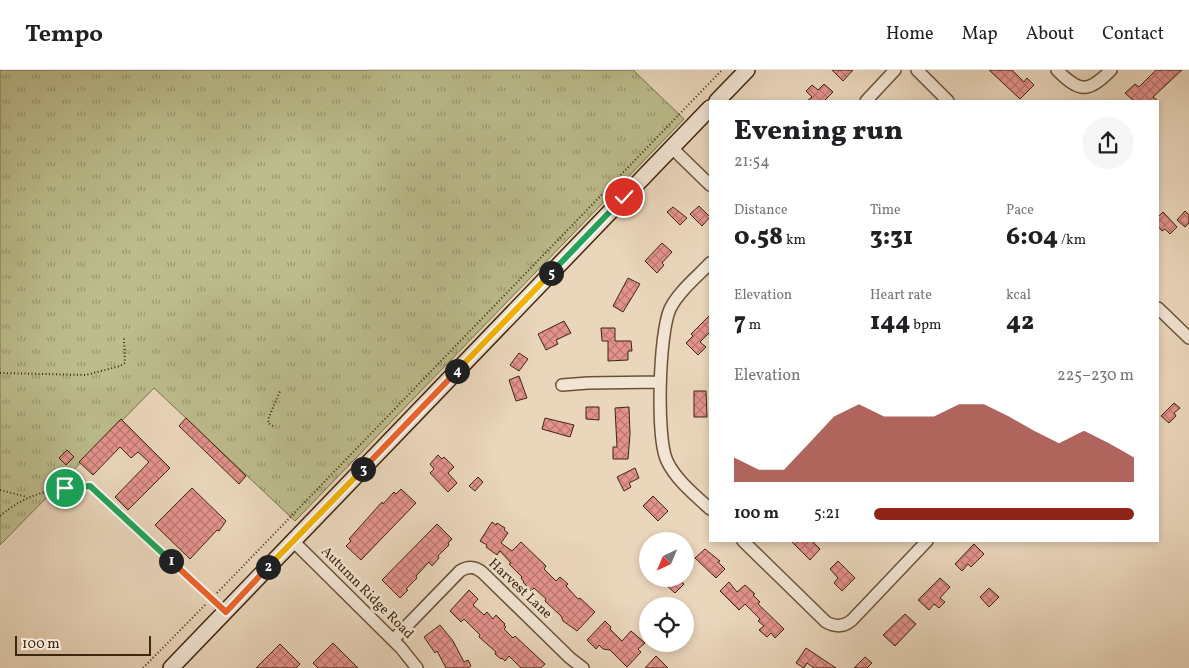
<!DOCTYPE html>
<meta charset="utf-8">
<style>
body{margin:0;font-family:Vollkorn,serif;background:#f6f6f6;color:#202124;height:100vh;display:flex;flex-direction:column;font-size:19px;white-space:nowrap}
*{box-sizing:border-box;margin:0}
p{font-size:16px;color:#757577}
.icon{flex:none;width:28px;height:28px;fill:none;stroke:currentColor;stroke-width:2;stroke-linecap:round;stroke-linejoin:round}
.map{position:relative;flex:1;overflow:hidden}
.side{position:absolute;left:709px;top:30px;width:450px;height:442px;display:flex;flex-direction:column;background:#fff;border-radius:0px;box-shadow:0 2px 8px #0003}
.side>*{flex:none}
.needle{width:32px;rotate:224deg}
.tools{position:absolute;left:639px;top:462px;display:grid;gap:10px}
.tools a{display:grid;place-items:center;width:55px;height:55px;border-radius:50%;background:#fff;box-shadow:0 2px 8px #0003;font-size:25px}
.scale{position:absolute;left:15px;bottom:12px;width:136px;box-sizing:border-box;padding-left:5px;border:2px solid #3e270c;border-top:0;font-size:14px;line-height:18px;white-space:nowrap;color:#3e270c;-webkit-text-stroke:4px #f1e4d3;paint-order:stroke}
.pin{position:absolute;display:grid;place-items:center;width:42px;height:42px;color:#fff;margin:-21px;border:2px solid #fff;border-radius:50%;box-shadow:0 1px 5px #0007}
.km{position:absolute;width:25px;height:25px;margin:-12px;border-radius:50%;background:#222;color:#fff;font-size:14px;line-height:25px;text-align:center}
.round{display:grid;place-items:center;flex:none;width:52px;height:52px;border-radius:26px;background:#f6f6f6}
.overview{display:flex;align-items:center;justify-content:space-between;height:85px;padding:0 25px}
h1{font-size:28px;font-weight:800;line-height:38px}
.figures{display:grid;grid-template-columns:repeat(3,1fr);gap:8px;height:85px;padding:5px 25px}
.figures div{display:grid;align-content:center}
.figures b{font-size:25px;font-weight:800}
.figures small{font-size:14px;font-weight:400}
.figures p{font-size:14px}
.chart{height:140px;padding:10px 25px}
.chart p{display:flex;justify-content:space-between}
.chart svg{width:100%;height:90px;margin-top:5px;fill:#8f2418;opacity:.7}
ul{padding:0 25px;list-style:none;font-size:16px}
li{display:grid;grid-template-columns:80px 60px 1fr;align-items:center;height:38px}
li i{height:12px;border-radius:6px;background:#8f2418}
header{display:flex;align-items:center;gap:30px;box-sizing:border-box;height:70px;padding:0 25px;background:#fff;border-bottom:1px solid #e0e0e0}
header strong{font-size:24px}
nav{display:flex;gap:28px;margin-inline-start:auto;font-size:18px}
.map>svg:first-child{display:block}
.grass{fill:url(#grass-tufts);stroke:#7d724c}
.building{fill:url(#building-cross-hatch);stroke:#3e270c}
.lines{fill:none;stroke-linecap:round;stroke-linejoin:round}
.lane-casing{stroke:#695338;stroke-width:8}
.street-casing{stroke:#695338;stroke-width:14}
.secondary-casing{stroke:#3e270c;stroke-width:18}
.path{stroke:#3e270c;stroke-width:2;stroke-dasharray:1 2.5;stroke-linecap:butt}
.lane{stroke:#f1e4d3;stroke-width:5.5}
.street{stroke:#f1e4d3;stroke-width:11}
.secondary{stroke:#f1e4d3;stroke-width:15}
.split-1-casing{stroke:#fff;stroke-width:10}
.split-2-casing{stroke:#fff;stroke-width:10}
.split-3-casing{stroke:#fff;stroke-width:10}
.split-4-casing{stroke:#fff;stroke-width:10}
.split-5-casing{stroke:#fff;stroke-width:10}
.split-6-casing{stroke:#fff;stroke-width:10}
.split-1{stroke:#22a559;stroke-width:6}
.split-2{stroke:#f0652b;stroke-width:6}
.split-3{stroke:#f5b400;stroke-width:6}
.split-4{stroke:#f0652b;stroke-width:6}
.split-5{stroke:#f5b400;stroke-width:6}
.split-6{stroke:#22a559;stroke-width:6}
.labels{text-anchor:middle;dominant-baseline:central;stroke-width:5;stroke-linejoin:round;paint-order:stroke}
.street-label{font-size:14px;fill:#3e270c;stroke:#f1e4d3}
</style>
<header>
<strong>Tempo</strong>
<nav><a>Home</a><a>Map</a><a>About</a><a>Contact</a></nav>
</header>
<div class="map">
<svg width="1189" height="598" viewBox="0 0 1189 598">
<defs>
<pattern id="grass-tufts" width="24" height="20" patternUnits="userSpaceOnUse" patternTransform="scale(1.25)"><rect width="24" height="20" fill="#bcbc8c"/><path d="M3 7l-1-3M5 7V3M7 7l1-3M15 17l-1-3M17 17v-4M19 17l1-3" fill="none" stroke="#9a9971"/></pattern>
<pattern id="building-cross-hatch" width="8" height="8" patternUnits="userSpaceOnUse" patternTransform="scale(1.25)"><rect width="8" height="8" fill="#e4928d"/><path d="M0 0l8 8M0 8l8-8" fill="none" stroke="#ba7772"/></pattern>
</defs>
<rect width="100%" height="100%" fill="#ead6bb"/>
<filter id="stains"><feTurbulence type="fractalNoise" baseFrequency=".004" numOctaves="4"/><feColorMatrix values="0 0 0 0 .2 0 0 0 0 .09 0 0 0 0 .02 0 0 0 .5 -.17"/></filter>
<radialGradient id="worn" r=".72"><stop offset=".6" stop-color="#630" stop-opacity="0"/><stop offset="1" stop-color="#630" stop-opacity=".3"/></radialGradient>
<!-- grass -->
<path class="grass" d="M0,0h633l51,49 -389,402 -141,-133 -154,157z"/>
<!-- building -->
<path class="building" d="M832,0h21l-10,11z
M989,0h23l12,12 3,-4 7,7 -14,14z
M1156,0h26l-29,27 5,4h-24l-9,-8 10,-9 4,3z
M824,14l9,8 -9,9h-17l5,-4 -6,-6 6,-6 6,5z
M699,136l11,11 -8,9 -12,-12z
M673,137l14,11 -7,7 -13,-13z
M1185,141l4,4v8l-4,4 -8,-7z
M1163,142l14,15 -7,7 -5,-5 -3,2 -4,-5v-9z
M662,173l10,9 -10,11 2,2 -7,8 -12,-12z
M628,208l12,6 -17,28 -10,-6z
M710,245v17l-10,10 6,5 -8,8 -12,-12 7,-7 -2,-2z
M564,251l7,12 -15,7 2,4 -12,6 -8,-16z
M601,258h14v13h16l1,10h-4v9l-20,1v-20h-6z
M519,283l9,6 -9,12 -9,-6z
M519,306l8,22 -11,3 -7,-21z
M694,321h12l1,26h-13z
M1174,333l6,5 -6,5 2,3 -7,7 -8,-7z
M586,337h13v13l-13,-1z
M629,337l1,27 -2,25h-15v-12h4l-2,-39z
M186,348l60,58 -7,8 -60,-58z
M545,348l29,7 -4,12 -28,-8z
M121,349l49,49 -42,42 -13,-13 34,-35 -11,-10 -7,6 -11,-11 -27,28 -14,-13z
M67,380l7,7 -8,8 -7,-7z
M438,385l4,4 2,-2 10,10 -6,6 9,10 -9,9 -18,-19 4,-4 -4,-5z
M635,398l4,10 -10,5 2,4 -7,4 -7,-14z
M478,407l5,5 -8,9 -6,-5z
M192,418l34,33 -7,10 -2,-1 -27,29 -35,-34z
M401,419l15,14 -55,57 -15,-14 5,-5 -2,-2 33,-37 1,2 11,-12 2,2z
M653,426l15,15 -10,10 -15,-15z
M492,452l4,3 1,-2 8,5 -1,2 4,3 -7,10 11,8 9,-9 25,24 -2,3 12,12 4,-4 8,7 -2,2 12,13 2,-1 15,14 -18,19 -14,-10 -2,-5 -16,-15 1,-2 -12,-11 -3,3 -8,-9h1l-3,-4 1,-1 -13,-13 2,-1 -11,-12 -3,4 -11,-8 1,-2 -7,-4z
M437,454l15,15 -4,4 1,2 -11,11 1,2 -7,8 -3,-4 -13,14 1,2 -11,11 2,1 -8,8 -18,-18z
M791,471h21l8,8 -10,11z
M974,474l10,10 -13,13 -3,-3 -6,7 -7,-7z
M705,479l15,12 -2,1 7,7 -9,9 -21,-20z
M838,491l17,17 -13,13 -8,-8 4,-5 -8,-9z
M940,508l10,9 -10,11 5,4 -6,6 -5,-4 -5,6 -11,-10z
M672,509h6l6,5 -9,9 -9,-8z
M729,512l8,10 8,-7 10,9 -2,1 7,7 -2,2 26,25 -9,9 -4,-5 -4,4 -8,-7 5,-4 -6,-5 2,-2 -15,-15 -6,6 -19,-19z
M989,518l10,9 -10,10 -9,-10z
M469,520l9,9 -5,6 11,10 3,-3 6,7 3,-4 9,9 -1,1 2,2 -2,2 9,9 2,-2 30,28 -4,4h-20l-12,-12 -4,5 -3,-3 -1,1 -6,-5 1,-2 -17,-15 1,-2 -16,-16 -3,3 -11,-11z
M905,544l11,10 -21,22 -12,-11z
M605,551l6,6 -1,2 12,12 9,-10 14,12 -7,6 3,3 -14,15 -17,-17 -7,-1 -4,-4 -3,4 -9,-9z
M440,555l13,16 11,21 4,-2 3,6 -3,2h-22l-9,-17 -2,2 -11,-16z
M333,573l25,25h-40l-5,-5z
M280,574l20,20 -4,4h-40z
M806,578l30,20h-22l-7,-5 -3,5 -8,-5z
M656,586l12,12h-23z
M865,587l7,6 -5,5h-13z"/>
<g class="lines">
<defs>
<path id="lane" d="M90,416l134,124"/>
<path id="street" d="M917,0l31,31
M1057,0c23,23 31,23 54,0
M866,31l29,-31
M672,78l38,37
M710,193c-13,14 -32,29 -40,46 -11,24 -14,129 -3,152 9,19 28,34 43,48
M1158,238l31,30
M562,315l26,-2 72,-1
M293,471l108,107 16,20
M743,471l83,81c9,5 18,5 26,-2l75,-79
M393,570l67,-69c8,-5 15,-5 23,2l87,85 13,10"/>
<path id="secondary" d="M717,31l30,-31
M171,598l539,-560"/>
</defs>
<!-- lane casing -->
<use href="#lane" class="lane-casing"/>
<!-- street casing -->
<use href="#street" class="street-casing"/>
<!-- secondary casing -->
<use href="#secondary" class="secondary-casing"/>
<!-- path -->
<path class="path" d="M0,303l86,2 34,-9 5,-3 -1,-25
M273,356l-5,-3 1,-6 11,-26
M0,420l27,7
M0,446c26,-22 50,-27 83,-30
M217,523l505,-523
M143,598l63,-64"/>
<!-- lane -->
<use href="#lane" class="lane"/>
<!-- street -->
<use href="#street" class="street"/>
<!-- secondary -->
<use href="#secondary" class="secondary"/>
</g>
<g class="lines">
<defs>
<path id="split-1" d="M65,418l25,-2 81,75"/>
<path id="split-2" d="M171,491l55,51 42,-45"/>
<path id="split-3" d="M268,497l95,-98"/>
<path id="split-4" d="M363,399l94,-98"/>
<path id="split-5" d="M457,301l94,-98"/>
<path id="split-6" d="M551,203l73,-76"/>
</defs>
<!-- split-1 casing -->
<use href="#split-1" class="split-1-casing"/>
<!-- split-2 casing -->
<use href="#split-2" class="split-2-casing"/>
<!-- split-3 casing -->
<use href="#split-3" class="split-3-casing"/>
<!-- split-4 casing -->
<use href="#split-4" class="split-4-casing"/>
<!-- split-5 casing -->
<use href="#split-5" class="split-5-casing"/>
<!-- split-6 casing -->
<use href="#split-6" class="split-6-casing"/>
<!-- split-1 -->
<use href="#split-1" class="split-1"/>
<!-- split-2 -->
<use href="#split-2" class="split-2"/>
<!-- split-3 -->
<use href="#split-3" class="split-3"/>
<!-- split-4 -->
<use href="#split-4" class="split-4"/>
<!-- split-5 -->
<use href="#split-5" class="split-5"/>
<!-- split-6 -->
<use href="#split-6" class="split-6"/>
</g>
<g class="labels">
<!-- street labels -->
<g class="street-label">
<text transform="translate(520 519) rotate(43)">Harvest Lane</text>
<text transform="translate(367 523) rotate(45)">Autumn Ridge Road</text>
</g>
</g>
<rect width="100%" height="100%" filter="url(#stains)"/>
<rect width="100%" height="100%" fill="url(#worn)"/>
</svg>
<div class="tools">
<a><svg class="needle" viewBox="-14 -14 28 28"><path d="M0-13l5 13h-10z" fill="#e53935"/><path d="M0 13l5-13h-10z" fill="#757577"/></svg></a>
<a><svg class="icon" aria-label="locate" viewBox="0 0 24 24"><circle cx="12" cy="12" r="6"/><path d="M12 2v4M12 18v4M2 12h4M18 12h4"/></svg></a>
</div>
<div class="scale">100 m</div>
<div class="pin" style="left:65px;top:418px;background:#1e9e55"><svg class="icon" aria-label="arrive" viewBox="0 0 24 24"><path d="M6 21V4h12l-3 4 3 4H6"/></svg></div>
<div class="pin" style="left:624px;top:127px;background:#d93025"><svg class="icon" aria-label="check" viewBox="0 0 24 24"><path d="M5 12l5 5 9-10"/></svg></div>
<b class="km" style="left:171px;top:491px">1</b>
<b class="km" style="left:268px;top:497px">2</b>
<b class="km" style="left:363px;top:399px">3</b>
<b class="km" style="left:457px;top:301px">4</b>
<b class="km" style="left:551px;top:203px">5</b>
<section class="side">
<div class="overview"><div><h1>Evening run</h1><p>21:54</p></div><a class="round"><svg class="icon" aria-label="share" viewBox="0 0 24 24"><path d="M12 15V3M7 8l5-5 5 5M5 13v7h14v-7"/></svg></a></div>
<div class="figures">
<div><p>Distance</p><b>0.58<small> km</small></b></div>
<div><p>Time</p><b>3:31</b></div>
<div><p>Pace</p><b>6:04<small> /km</small></b></div>
</div>
<div class="figures">
<div><p>Elevation</p><b>7<small> m</small></b></div>
<div><p>Heart rate</p><b>144<small> bpm</small></b></div>
<div><p>kcal</p><b>42</b></div>
</div>
<div class="chart"><p><span>Elevation</span>225–230 m</p>
<svg viewBox="0 0 160 44" preserveAspectRatio="none"><path d="M0 44V32L10 38L20 38L30 25L40 12L50 6L60 12L70 12L80 12L90 6L100 6L110 12L120 19L130 25L140 19L150 25L160 32V44z"/></svg>
</div>
<ul>
<li><b>100 m</b>5:21<i style="width:100%"></i></li>
</ul>
</section>
</div>
